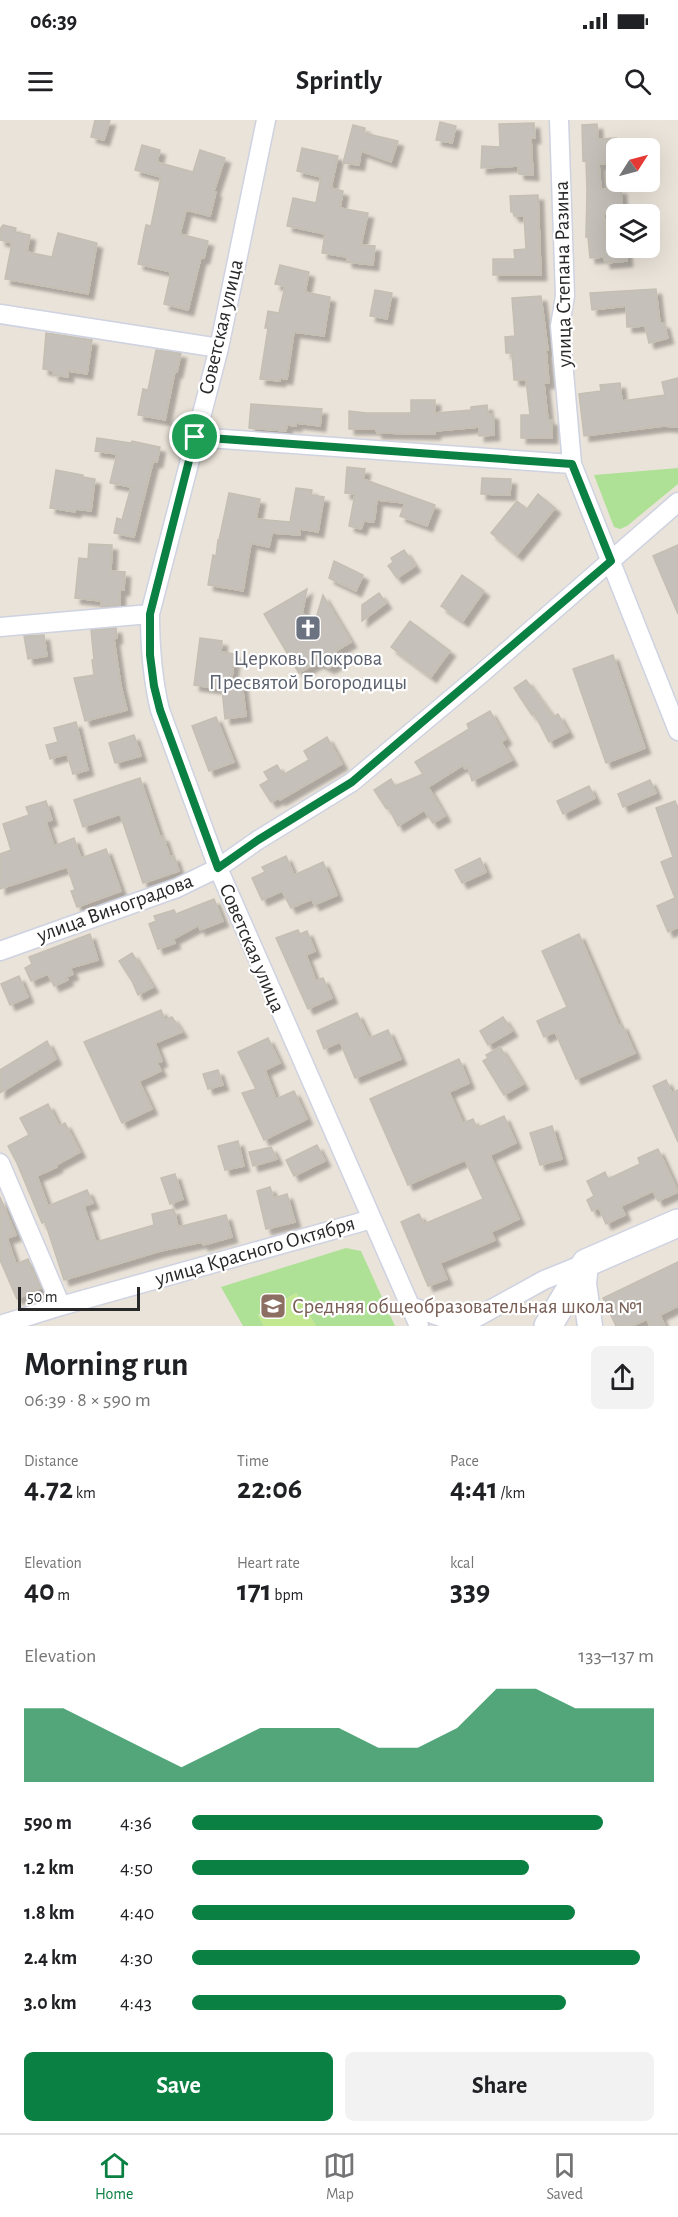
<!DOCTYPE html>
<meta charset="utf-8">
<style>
body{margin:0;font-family:"Alegreya Sans",sans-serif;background:#f2f2f2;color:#202124;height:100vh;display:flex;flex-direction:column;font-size:22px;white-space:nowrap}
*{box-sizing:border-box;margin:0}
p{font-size:20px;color:#757577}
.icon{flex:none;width:33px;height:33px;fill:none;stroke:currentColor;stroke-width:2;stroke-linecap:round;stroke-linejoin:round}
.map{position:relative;height:1206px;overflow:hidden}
.side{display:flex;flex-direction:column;background:#fff;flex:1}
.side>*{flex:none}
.needle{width:39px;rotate:54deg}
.fabs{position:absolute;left:606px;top:18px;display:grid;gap:12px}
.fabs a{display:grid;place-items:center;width:54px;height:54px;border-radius:9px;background:#fff;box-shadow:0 6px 24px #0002;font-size:30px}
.scale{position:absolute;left:18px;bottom:15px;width:122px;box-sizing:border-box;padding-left:6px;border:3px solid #282828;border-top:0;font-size:16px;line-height:21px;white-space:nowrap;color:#282828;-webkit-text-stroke:4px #fff;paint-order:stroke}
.pin{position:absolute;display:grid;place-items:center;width:51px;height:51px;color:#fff;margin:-26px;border:3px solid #fff;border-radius:50%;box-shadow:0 2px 6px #0007}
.round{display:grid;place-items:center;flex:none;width:63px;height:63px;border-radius:9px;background:#f2f2f2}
.overview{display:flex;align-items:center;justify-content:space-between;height:102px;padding:0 24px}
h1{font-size:33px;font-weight:700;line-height:45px}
.metrics{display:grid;grid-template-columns:repeat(3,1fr);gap:9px;height:102px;padding:6px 24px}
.metrics div{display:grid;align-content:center}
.metrics b{font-size:30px;font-weight:700}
.metrics small{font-size:16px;font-weight:400}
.metrics p{font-size:16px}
.chart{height:168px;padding:12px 24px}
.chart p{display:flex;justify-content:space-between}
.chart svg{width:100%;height:108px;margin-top:6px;fill:#0b8043;opacity:.7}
.primary-button{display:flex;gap:12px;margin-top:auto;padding:12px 24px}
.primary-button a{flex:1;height:69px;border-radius:9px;background:#0b8043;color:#fff;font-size:24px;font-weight:700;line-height:69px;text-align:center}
.primary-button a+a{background:#f2f2f2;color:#202124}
ul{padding:0 24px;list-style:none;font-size:20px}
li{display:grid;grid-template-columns:96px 72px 1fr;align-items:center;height:45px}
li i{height:15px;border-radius:8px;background:#0b8043}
.status{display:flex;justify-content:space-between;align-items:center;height:42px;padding:0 30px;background:#fff;direction:ltr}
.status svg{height:16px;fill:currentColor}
header{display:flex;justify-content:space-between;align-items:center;height:78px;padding:0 24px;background:#fff;font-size:27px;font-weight:700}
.tabs{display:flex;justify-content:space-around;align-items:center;height:84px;border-top:2px solid #e0e0e0;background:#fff;font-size:16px;color:#757577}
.tabs a{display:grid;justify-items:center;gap:3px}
.tabs .active{color:#0b8043}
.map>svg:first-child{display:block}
.green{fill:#aee196}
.pitch{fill:#c2e891}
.building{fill:#c5c0b9;stroke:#c5bfb3;stroke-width:1.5;filter:url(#shadow)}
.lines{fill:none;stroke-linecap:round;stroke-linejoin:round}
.minor-casing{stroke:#ced2e1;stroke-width:21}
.tertiary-casing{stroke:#ced2e1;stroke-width:27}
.secondary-casing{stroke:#ced2e1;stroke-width:30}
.minor{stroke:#fff;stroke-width:18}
.tertiary{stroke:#fff;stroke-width:24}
.secondary{stroke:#fff;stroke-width:27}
.route-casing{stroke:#fff;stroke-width:12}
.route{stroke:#0b8043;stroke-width:8}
.labels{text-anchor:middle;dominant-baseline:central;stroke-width:4.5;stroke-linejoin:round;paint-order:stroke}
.street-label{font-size:21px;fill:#282828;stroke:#fff}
.worship-label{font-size:21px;fill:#5b616d;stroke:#fff}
.education-label{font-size:21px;fill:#785e54;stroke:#fff;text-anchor:start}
</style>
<div class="status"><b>06:39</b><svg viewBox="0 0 49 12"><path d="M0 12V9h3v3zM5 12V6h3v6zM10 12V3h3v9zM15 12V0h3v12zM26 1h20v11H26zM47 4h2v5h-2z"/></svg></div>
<header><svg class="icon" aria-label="menu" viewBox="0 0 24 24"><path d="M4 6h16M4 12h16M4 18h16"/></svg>Sprintly<svg class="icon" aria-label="search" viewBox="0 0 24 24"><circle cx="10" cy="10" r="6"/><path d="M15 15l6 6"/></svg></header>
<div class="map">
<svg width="678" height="1206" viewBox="0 0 678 1206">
<defs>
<filter id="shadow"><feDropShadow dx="5.5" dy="5.5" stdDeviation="1.5" flood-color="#0004"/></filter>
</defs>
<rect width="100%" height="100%" fill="#eae3d9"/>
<!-- green -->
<path class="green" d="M678,348v16l-51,42 -7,3 -6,-2 -20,-52z
M346,1128l15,3 34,75h-79l-20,-33 -38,22 6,11h-21l-22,-39z"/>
<!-- pitch -->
<path class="pitch" d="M296,1173l20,33h-52l-6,-10z"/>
<!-- building -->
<path class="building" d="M95,0h15l-6,20 -13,-3z
M440,2l16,4 -4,17 -16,-3z
M534,3l1,15h-4l2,37 -14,-1 -1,-8 -37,2 1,-22 18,1 -1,-23z
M597,4l1,15 18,-1v25l-17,1 2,25h20l1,24 -18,1 2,27 10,-1v8h10l1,13 -22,2 -1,-6 -14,1 -2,-21h-2l1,-47 -1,-30 -3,1 -1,-36z
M353,5l12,3 -1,5 34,8 -7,21 -30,-11 -2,14 -16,-2z
M142,25l18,5 -3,12 36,10 7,-22 25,8 -11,33 2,1 -6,24 -24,-6 -6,24 28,7 -4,17 -3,-1 -13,53 -24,-6 7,-32 -33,-8 8,-39 5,1 10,-49 -26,-7z
M302,28l36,8 -7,32 12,3 -3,17 28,5 -7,32 14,1 -2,19 -26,-3v-5l-25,-4 3,-19 -38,-8 6,-28 23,5 5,-26 -24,-6z
M538,75l3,80h-48v-16h22l-1,-9 12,-1 -2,-33h-10l-1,-4h-2l-1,-16z
M3,105l13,3 -1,4 15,3 -3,17 25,5 6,-24 39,10 -9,51 -83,-15 7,-36 -12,-3v-11z
M280,145l29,7 -4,20 25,5 -6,39 -30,-4 -7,47 -7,-1v3l-20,-2 8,-51h-3l3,-17 11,2 6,-27 -10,-2z
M656,169l4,35 4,-1 4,15 -19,5 -4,-17 -18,1 -1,-21 -34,4 -2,-17z
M375,170l17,3 -5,26 -17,-3z
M541,176l7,54h-2l3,33h-5l4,37h4v18h-31v-23h9l-4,-35h-12l-2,-27h-6l-1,-16 10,-1 -3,-38z
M46,213l46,7 -5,34 -19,-3v6l-15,-2 1,-4 -11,-2z
M156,230l25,3 -4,19 -2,-1 -10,49 -27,-5 5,-26 5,1z
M678,258v49l-15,-1 -79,10 -5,-42 22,-3 -1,-6 20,-2 2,18 43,-6 -3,-13z
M411,280h24v13l36,-3v-3l16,-2 1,9h5l1,21 -15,1v-9l-44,4v3l-58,-1 -1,-4h-27v-18l18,2h44z
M251,284l71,5 -2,17 -24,-3v3l-9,-1 -1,6 -37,-3z
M97,318l34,5 1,-2 28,6 -3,15h-4l-19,75 -20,-4 3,-15 5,2 9,-33 -21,-4 7,-29 -22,-3z
M347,347l18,2 -2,10 72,26 -8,21 -27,-10 5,-13 -28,-3 -1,7h-2l2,2 -2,13 -10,-1 -3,8 -12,-3 6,-32 -10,-1z
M56,350l27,5v2l12,2 -4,32 -15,-2 -1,3 -25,-4z
M482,358l29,1 -1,16 -29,-1z
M296,368l16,2 -1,5 13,2 -6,35 -18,-3v6l-28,-2 -3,14 -18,-4 -8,48 -35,-6 5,-30 3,1 2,-16h1l10,-47 31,6 -4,20 34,3z
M538,374l17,14 -38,47 -26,-22 26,-32 10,8z
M89,424l23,1 -1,26 14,1 -1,18h-4v15l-19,2v-6l-26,-3 4,-40 9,1z
M678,425v69l-25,-58z
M404,430l11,16 -18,12 -9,-12 5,-4 -2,-4z
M334,441l29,14 -7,16 -27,-13z
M462,455l22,16 -21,30 -22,-15z
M307,469l-5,25 14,4 7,-23 28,47 -15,9v13l-7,4 -11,-6 -19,11 -35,-59z
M379,473l7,10 -24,18v-16z
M410,501l40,30 -19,26 -40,-30z
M116,508l1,10 -3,1 7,47 6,24 -42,11 -11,-43 20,-3 -2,-15h2l-3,-30z
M44,515l3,21 -19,3 -4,-23z
M200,518l22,3 -1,11 14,2 -4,31 11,-2 4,33 -21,3 -3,-30 -28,-4z
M613,535l32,93 -39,15 -33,-94z
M526,560l27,37 5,-3 10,18 -19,10 -15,-29 -2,2 -18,-27z
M490,591l16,28 -5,3 11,18 -40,21 -4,-14 -3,2 -2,-4 -35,22 17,29 -12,7 -9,-13 -26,16 -10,-19 -2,1 -12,-18 17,-11 4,7 28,-12 -8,-12 54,-33 -2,-5z
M216,597l18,45 -25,9 -17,-45z
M76,602l12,48 -15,4 -6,-20 -17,5 -4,-14 12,-3 -4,-14z
M134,615l7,21 -26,7 -6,-20z
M327,617l15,27 -62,36 -1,-2 -8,4 -11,-17 9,-5 -5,-8 13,-7 6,10 26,-15 -5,-9z
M140,658l20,59 3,-1 7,21 4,-1 5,15 -36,12 -23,-69 -37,13 -9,-27z
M650,660l6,13 -33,14 -5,-13z
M589,666l6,12 -32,16 -6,-13z
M46,681l6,19 -6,2 8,24 20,-8 7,20 25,-9 15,42 -44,16 -6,-16 4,-1 -8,-23 -67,22v-35l11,-4 -8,-26 26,-9 -3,-8z
M675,681l3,7v119l-10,5 -11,-26 18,-8 -14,-36 12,-5 -17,-49z
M286,736l8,19 29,-13 14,33 -23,10 -2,-6 -21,9 -9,-17 -20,9 -10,-22 13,-6 -3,-5z
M480,738l6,14 -24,11 -7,-13z
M214,779l9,22 -23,9 -1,-5 -26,14 2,4 -17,6 -9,-25 7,-3 -2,-5 20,-6 2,4z
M298,810l2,4 7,-3 8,20 -9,4 10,26 7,-3 9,20 -24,11 -32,-71z
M90,814l8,26 -28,8 3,6 -7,3 2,3 -14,6 -6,-12 -17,7 -6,-13 7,-4 -3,-7z
M579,814l40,92 3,-2 13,29 -59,26 -21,-47 -11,5 -7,-16 30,-14 -25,-56z
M132,833l21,34 -15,8 -6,-14 -13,-20z
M19,856l9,21 -18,8 -9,-21z
M161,890l4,10 7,-3 10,15 -27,11 7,18 -5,2 4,8 -22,10 13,28 -30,14 -38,-81z
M357,893l12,25 19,-8 13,29 -46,19 -15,-36 -16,7 -7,-18z
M503,897l9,14 -24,14 -8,-14z
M268,918l12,25 -15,7 11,29 18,-8 13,28 -43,21 -22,-47 14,-4 -18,-37z
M47,921l9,18 -56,34v-23z
M500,927l23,37 -19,11 -21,-34 5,-3 -2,-3z
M459,939l10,24 -20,9 14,31 10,-4 4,9 27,-12 12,27 -26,12 29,64 -28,13 4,8 -55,23 7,16 -19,7 -27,-64 18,-8 5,10 59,-25 -18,-39 -57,25 -38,-86z
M218,950l5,15 -15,4 -5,-15z
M666,960l6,13 6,-3v52l-25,-56z
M48,984l11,22 6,-3 15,29 -24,13 1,2 -20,9 11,30 39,-16 6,13 -9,3 12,36 58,-17 -2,-11 22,-5 4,18 48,-12 6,22 -29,8 -1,-3 -42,9 -96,29 -19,-58 -3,1 -25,-60 -9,-17 21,-11 -9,-17z
M552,1006l10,33 -22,6 -10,-32z
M238,1021l6,25 -19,4 -7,-24z
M317,1025l8,16 -31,15 -8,-16z
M271,1027l6,12 -24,7 -4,-14z
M658,1029l20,43 -20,9 -5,-10 -32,15 4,9 -19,9 -7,-16 -7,3 -5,-11 7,-4 -7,-15 18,-9 3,7 32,-15 -2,-6z
M175,1054l8,25 -13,5 -9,-26z
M270,1067l4,11 13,-4 8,28 -29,7 -9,-38z
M0,1077l16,38 -9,3 9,26 12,-5 13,29 -24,11 -17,-39z
M678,1142v44l-18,9 5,11h-15l-3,-7 -15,7h-16l-13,-28z"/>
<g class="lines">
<defs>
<path id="minor" d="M266,0l-47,228 -69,266c0,33 2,63 10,96l58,158 201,458
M559,0l6,176 -5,30 12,138 106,267
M0,194l219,34
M195,317l377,27
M0,507l150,-13
M0,831l177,-63 41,-20 40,-28 94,-58 130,-109 196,-171
M0,1043l61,143
M410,1186l31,11 34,-1
M0,1205l61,-19 311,-87
M461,1206l83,-46 42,-17"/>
<path id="tertiary" d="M586,1143l-2,21 6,42"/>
<path id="secondary" d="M548,1206l38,-63 92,-40"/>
</defs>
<!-- minor casing -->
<use href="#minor" class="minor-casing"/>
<!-- tertiary casing -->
<use href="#tertiary" class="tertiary-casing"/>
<!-- secondary casing -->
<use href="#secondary" class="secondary-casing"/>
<!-- minor -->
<use href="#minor" class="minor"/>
<!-- tertiary -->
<use href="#tertiary" class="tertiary"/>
<!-- secondary -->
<use href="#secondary" class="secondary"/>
</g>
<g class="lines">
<defs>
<path id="route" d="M195,317l377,27 39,97 -259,221 -94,58 -40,28 -58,-158 -6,-24 -4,-31v-41z"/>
</defs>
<!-- route casing -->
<use href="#route" class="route-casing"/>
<!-- route -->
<use href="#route" class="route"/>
</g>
<!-- icons -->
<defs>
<symbol id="church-square" viewBox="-11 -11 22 22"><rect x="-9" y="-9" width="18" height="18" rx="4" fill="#6b7280" stroke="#fff"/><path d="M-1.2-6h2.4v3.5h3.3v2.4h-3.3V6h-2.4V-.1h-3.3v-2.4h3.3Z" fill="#fff"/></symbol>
<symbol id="school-square" viewBox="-11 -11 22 22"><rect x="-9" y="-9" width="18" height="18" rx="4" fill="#8d6e63" stroke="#fff"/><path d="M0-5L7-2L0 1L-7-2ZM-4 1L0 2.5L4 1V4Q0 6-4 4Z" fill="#fff"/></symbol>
</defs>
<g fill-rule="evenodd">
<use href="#church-square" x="293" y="493" width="30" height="30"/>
<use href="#school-square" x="258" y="1171" width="30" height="30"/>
</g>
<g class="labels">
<!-- street labels -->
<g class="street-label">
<text transform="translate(563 154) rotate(-91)">улица Степана Разина</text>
<text transform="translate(221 207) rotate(-77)">Советская улица</text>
<text transform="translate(115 788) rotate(-20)">улица Виноградова</text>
<text transform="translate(252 828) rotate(67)">Советская улица</text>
<text transform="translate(255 1131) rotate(-16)">улица Красного Октября</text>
</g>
<!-- worship labels -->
<g class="worship-label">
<text x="308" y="538">Церковь Покрова<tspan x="308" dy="24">Пресвятой Богородицы</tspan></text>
</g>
<!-- education labels -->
<g class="education-label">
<text x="292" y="1186">Средняя общеобразовательная школа №1</text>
</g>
</g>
</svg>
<div class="fabs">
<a><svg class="needle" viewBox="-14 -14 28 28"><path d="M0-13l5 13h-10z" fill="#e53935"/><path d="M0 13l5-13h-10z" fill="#757577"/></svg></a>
<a><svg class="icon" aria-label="layers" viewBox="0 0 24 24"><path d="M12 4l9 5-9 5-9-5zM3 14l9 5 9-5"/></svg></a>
</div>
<div class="scale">50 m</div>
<div class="pin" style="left:195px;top:317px;background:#1e9e55"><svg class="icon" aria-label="arrive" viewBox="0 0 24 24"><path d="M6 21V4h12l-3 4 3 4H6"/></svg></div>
</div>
<section class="side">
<div class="overview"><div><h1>Morning run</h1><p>06:39 · 8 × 590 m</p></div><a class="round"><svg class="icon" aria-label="share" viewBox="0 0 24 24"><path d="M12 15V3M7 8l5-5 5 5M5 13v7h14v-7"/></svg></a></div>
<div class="metrics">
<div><p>Distance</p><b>4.72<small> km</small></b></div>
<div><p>Time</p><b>22:06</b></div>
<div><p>Pace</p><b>4:41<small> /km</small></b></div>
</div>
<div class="metrics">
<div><p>Elevation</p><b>40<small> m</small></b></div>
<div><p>Heart rate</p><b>171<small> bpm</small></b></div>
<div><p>kcal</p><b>339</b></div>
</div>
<div class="chart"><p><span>Elevation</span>133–137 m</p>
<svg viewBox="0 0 160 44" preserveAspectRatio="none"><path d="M0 44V14L10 14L20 22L30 30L40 38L50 30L60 22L70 22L80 22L90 30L100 30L110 22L120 6L130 6L140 14L150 14L160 14V44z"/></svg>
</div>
<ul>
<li><b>590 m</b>4:36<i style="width:89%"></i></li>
<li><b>1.2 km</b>4:50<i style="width:73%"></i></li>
<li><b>1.8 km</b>4:40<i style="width:83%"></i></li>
<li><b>2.4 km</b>4:30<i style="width:97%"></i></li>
<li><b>3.0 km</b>4:43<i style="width:81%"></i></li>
</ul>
<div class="primary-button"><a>Save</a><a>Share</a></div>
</section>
<nav class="tabs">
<a class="active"><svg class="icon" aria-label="home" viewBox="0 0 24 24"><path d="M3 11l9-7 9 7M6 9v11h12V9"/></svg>Home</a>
<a><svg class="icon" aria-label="map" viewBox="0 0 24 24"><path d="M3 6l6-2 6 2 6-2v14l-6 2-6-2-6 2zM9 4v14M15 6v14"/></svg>Map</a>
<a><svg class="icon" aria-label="saved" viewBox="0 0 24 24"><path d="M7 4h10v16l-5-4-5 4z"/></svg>Saved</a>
</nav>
